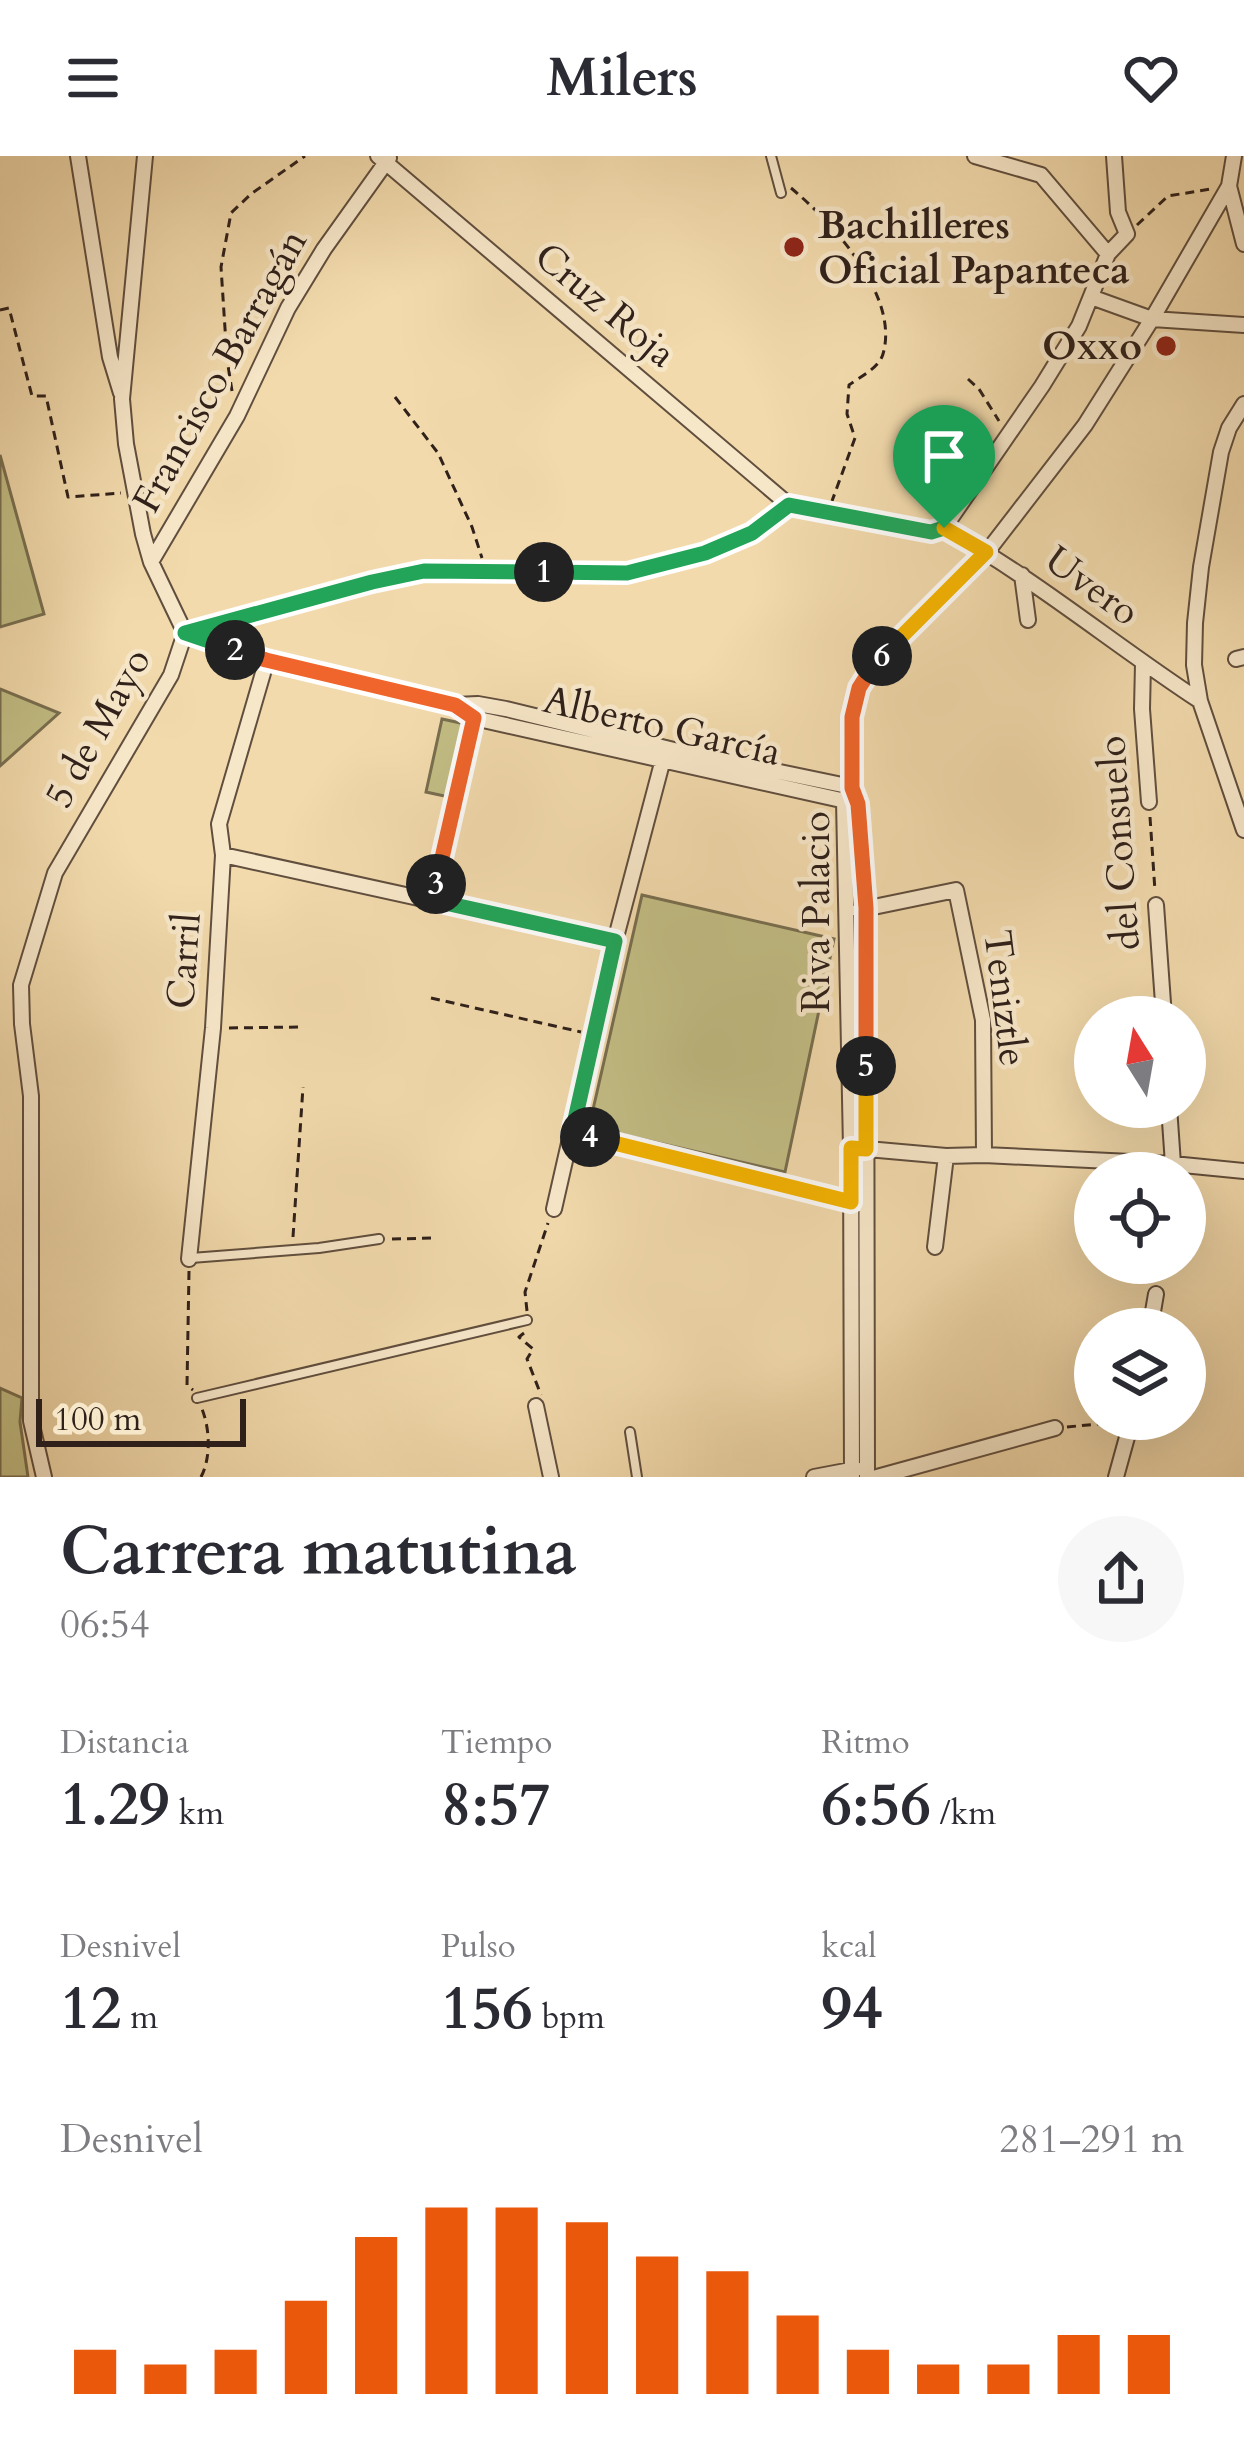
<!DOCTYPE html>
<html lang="es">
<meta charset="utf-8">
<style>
body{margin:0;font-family:Cardo,serif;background:#f7f7f7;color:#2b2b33;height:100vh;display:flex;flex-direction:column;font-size:45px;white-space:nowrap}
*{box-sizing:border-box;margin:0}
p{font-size:39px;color:#7c7c81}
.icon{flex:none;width:66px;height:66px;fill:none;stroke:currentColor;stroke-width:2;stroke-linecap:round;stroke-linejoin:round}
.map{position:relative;height:1321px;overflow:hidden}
.drawer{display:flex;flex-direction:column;background:#fff;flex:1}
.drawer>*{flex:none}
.needle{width:78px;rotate:349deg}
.controls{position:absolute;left:1074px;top:840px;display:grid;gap:24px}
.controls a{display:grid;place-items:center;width:132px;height:132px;border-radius:50%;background:#fff;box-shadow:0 12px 48px #0002;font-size:60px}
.scale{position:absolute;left:36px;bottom:30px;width:210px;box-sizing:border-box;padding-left:12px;border:6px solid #2f201a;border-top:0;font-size:33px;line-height:42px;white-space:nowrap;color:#2f201a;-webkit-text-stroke:9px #f7e7c9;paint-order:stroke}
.pin{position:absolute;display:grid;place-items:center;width:102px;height:102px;color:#fff;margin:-123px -51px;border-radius:50% 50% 50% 0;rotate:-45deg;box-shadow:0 0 12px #0007}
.pin .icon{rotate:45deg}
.km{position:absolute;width:60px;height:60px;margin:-30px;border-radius:50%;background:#222;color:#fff;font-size:33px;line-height:60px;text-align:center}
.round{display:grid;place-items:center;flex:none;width:126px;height:126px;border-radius:63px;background:#f7f7f7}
.headline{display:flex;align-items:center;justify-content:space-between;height:204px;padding:0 60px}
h1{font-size:66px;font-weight:600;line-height:90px}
.metrics{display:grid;grid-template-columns:repeat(3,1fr);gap:18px;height:204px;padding:12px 60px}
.metrics div{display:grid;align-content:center}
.metrics b{font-size:60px;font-weight:600}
.metrics small{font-size:33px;font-weight:400}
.metrics p{font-size:33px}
.chart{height:336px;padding:24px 60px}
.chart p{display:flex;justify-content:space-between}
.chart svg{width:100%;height:216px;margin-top:12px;stroke:#ea580c;stroke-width:6}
header{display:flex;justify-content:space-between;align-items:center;height:156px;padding:0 60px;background:#fff;font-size:54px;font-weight:600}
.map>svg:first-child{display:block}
.green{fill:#c2bd84;stroke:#786e4f;stroke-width:3}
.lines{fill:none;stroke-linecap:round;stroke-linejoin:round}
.lane-casing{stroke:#604e3e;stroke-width:12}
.street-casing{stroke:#604e3e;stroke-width:18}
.path{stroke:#2f201a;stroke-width:3;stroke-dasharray:9 6;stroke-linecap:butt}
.lane{stroke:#f7e7c9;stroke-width:8}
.street{stroke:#f7e7c9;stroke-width:14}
.split-1-casing{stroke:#fff;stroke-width:24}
.split-2-casing{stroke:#fff;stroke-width:24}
.split-3-casing{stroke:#fff;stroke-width:24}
.split-4-casing{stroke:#fff;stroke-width:24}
.split-5-casing{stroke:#fff;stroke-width:24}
.split-6-casing{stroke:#fff;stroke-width:24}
.split-7-casing{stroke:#fff;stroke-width:24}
.split-1{stroke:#22a559;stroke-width:15}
.split-2{stroke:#22a559;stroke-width:15}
.split-3{stroke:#f0652b;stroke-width:15}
.split-4{stroke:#22a559;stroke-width:15}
.split-5{stroke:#f5b400;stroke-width:15}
.split-6{stroke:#f0652b;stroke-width:15}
.split-7{stroke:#f5b400;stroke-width:15}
.poi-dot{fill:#8f2418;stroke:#f7e7c9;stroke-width:4.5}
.labels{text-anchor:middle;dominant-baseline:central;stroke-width:9;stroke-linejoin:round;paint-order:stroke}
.poi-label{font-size:39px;font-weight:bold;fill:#2f201a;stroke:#f7e7c9;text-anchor:start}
.street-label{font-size:39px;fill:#2f201a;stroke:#f7e7c9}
</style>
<header><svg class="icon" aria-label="menu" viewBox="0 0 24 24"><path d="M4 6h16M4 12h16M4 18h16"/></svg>Milers<svg class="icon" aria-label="heart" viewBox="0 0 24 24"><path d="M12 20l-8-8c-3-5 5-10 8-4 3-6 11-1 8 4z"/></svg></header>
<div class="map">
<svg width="1244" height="1321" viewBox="0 0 1244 1321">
<rect width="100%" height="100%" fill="#f2daac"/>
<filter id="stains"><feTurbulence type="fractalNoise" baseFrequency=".00167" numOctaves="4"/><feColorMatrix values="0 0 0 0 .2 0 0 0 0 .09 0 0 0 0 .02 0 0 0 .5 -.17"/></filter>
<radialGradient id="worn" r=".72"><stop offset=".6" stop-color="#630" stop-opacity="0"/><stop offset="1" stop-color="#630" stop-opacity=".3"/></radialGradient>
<!-- green -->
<path class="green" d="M0,299l44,159 -44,13z
M0,533l59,24 -59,53z
M442,563l23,5 -16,73 -23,-5z
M852,663l4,1 4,304 -2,-2z
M642,739l192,44 -49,233 -196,-45z
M0,1232l22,10 -2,24 8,55h-28z"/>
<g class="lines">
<defs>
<path id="lane" d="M771,0l10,37
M191,1102l128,-10 60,-9
M197,1242l330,-78
M630,1276l7,45"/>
<path id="street" d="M78,0l32,201 11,36
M378,0l411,349
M975,0l66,19 67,79
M1234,0l-5,30 15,58
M1091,141l61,22 92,6
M1244,248l-15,24 -8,24 -20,115 -6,56 -1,42 6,36 44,129
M944,372c90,50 169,116 256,173
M151,406l86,-146 51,-108 36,-59 65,-91
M1022,419l6,45
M185,477l187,-51 53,-11 202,2 78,-20 47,-20 37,-28 142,28 13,-5 98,-142 37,-60 29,-72 19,-20 -9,-22 -4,-56
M185,477l81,27 189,45 23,-1 28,5 172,42 174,36
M1236,503l8,-2
M1143,508l-1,45 7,93
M455,549l19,13 376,84
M223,699l392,86
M432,744l44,-188
M1156,749l8,112
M859,754l97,-20 27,130 1,135
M1169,951l4,57
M571,977l287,71
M856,992l90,8 38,-1 189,9 71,7
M554,1053l61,-268 51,-193
M935,1091l11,-91
M189,1103l24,-231 10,-173 -4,-31 44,-151
M1150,1173l6,-35
M536,1250l15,71
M44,1321l-13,-56v-325l-9,-72 -1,-39 34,-112 116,-198 14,-42 -34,-71 -8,-28 -17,-90 -4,-45 23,-243
M814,1321l42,-8
M852,1321l-1,-329 -7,-348 8,-13
M867,1321l-1,-569 -8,-104 -6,-17v-70l7,-28 14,-23 114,-114 98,-127 67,-106 77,-133
M877,1321l178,-49
M1116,1321l16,-58"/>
</defs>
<!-- lane casing -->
<use href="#lane" class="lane-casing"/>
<!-- street casing -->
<use href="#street" class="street-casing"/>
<!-- path -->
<path class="path" d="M791,32c41,34 109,108 92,166 -4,14 -23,23 -34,31l-2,29 8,24 -23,63
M1137,69l31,-29 43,-7
M0,154l9,-2 23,88h14l22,101 53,-4
M968,223l11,10 20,32
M232,235l-5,-32 -6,-92 10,-54 20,-19 54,-38
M395,241l43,56 34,74 10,31
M1150,661l5,74
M431,842l150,34
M229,872l70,-1
M293,1081l10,-150
M392,1083l41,-1
M189,1115l-2,114 6,5
M1158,1124l2,-17
M527,1155l-2,-19 23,-69
M524,1177l-5,4 14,12 -6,10 14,36
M1067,1271l51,-5
M201,1321c10,-19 9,-48 1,-68"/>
<!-- lane -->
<use href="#lane" class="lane"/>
<!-- street -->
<use href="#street" class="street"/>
</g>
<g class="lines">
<defs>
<path id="split-1" d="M544,416l83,1 78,-20 47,-20 37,-28 142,27 13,-4"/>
<path id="split-2" d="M235,494l-50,-17 187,-51 52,-11 120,1"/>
<path id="split-3" d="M235,494l31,10 189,45 19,13 -38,166"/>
<path id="split-4" d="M436,728l-4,16 183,41 -43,192 18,4"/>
<path id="split-5" d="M590,981l261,65v-54l15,1v-83"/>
<path id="split-6" d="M866,910v-158l-8,-104 -6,-16v-71l7,-29 14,-22 9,-10"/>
<path id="split-7" d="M882,500l104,-104 -42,-24"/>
</defs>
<!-- split-1 casing -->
<use href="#split-1" class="split-1-casing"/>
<!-- split-2 casing -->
<use href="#split-2" class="split-2-casing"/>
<!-- split-3 casing -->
<use href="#split-3" class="split-3-casing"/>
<!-- split-4 casing -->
<use href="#split-4" class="split-4-casing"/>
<!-- split-5 casing -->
<use href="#split-5" class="split-5-casing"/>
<!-- split-6 casing -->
<use href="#split-6" class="split-6-casing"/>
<!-- split-7 casing -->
<use href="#split-7" class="split-7-casing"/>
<!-- split-1 -->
<use href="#split-1" class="split-1"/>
<!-- split-2 -->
<use href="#split-2" class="split-2"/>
<!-- split-3 -->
<use href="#split-3" class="split-3"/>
<!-- split-4 -->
<use href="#split-4" class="split-4"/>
<!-- split-5 -->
<use href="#split-5" class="split-5"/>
<!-- split-6 -->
<use href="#split-6" class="split-6"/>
<!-- split-7 -->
<use href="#split-7" class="split-7"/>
</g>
<!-- markers -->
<g class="poi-dot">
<circle cx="794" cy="91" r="12"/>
<circle cx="1166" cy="190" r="12"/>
</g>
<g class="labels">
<!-- poi labels -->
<g class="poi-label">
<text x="818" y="69">Bachilleres<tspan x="818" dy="45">Oficial Papanteca</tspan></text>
<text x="1142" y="190" text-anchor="end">Oxxo</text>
</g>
<!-- street labels -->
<g class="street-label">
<text transform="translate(605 149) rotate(40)">Cruz Roja</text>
<text transform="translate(220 215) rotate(-61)">Francisco Barragán</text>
<text transform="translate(1092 430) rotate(36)">Uvero</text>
<text transform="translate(662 570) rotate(13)">Alberto García</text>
<text transform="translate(98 572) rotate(-61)">5 de Mayo</text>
<text transform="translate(1119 687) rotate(-94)">del Consuelo</text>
<text transform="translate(816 756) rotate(-90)">Riva Palacio</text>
<text transform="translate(184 805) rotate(-86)">Carril</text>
<text transform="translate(1005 842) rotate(83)">Teniztle</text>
</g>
</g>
<rect width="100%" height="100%" filter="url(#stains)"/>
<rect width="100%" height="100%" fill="url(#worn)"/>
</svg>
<div class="controls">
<a><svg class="needle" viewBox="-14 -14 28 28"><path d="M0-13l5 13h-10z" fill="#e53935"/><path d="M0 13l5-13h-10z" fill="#7c7c81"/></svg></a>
<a><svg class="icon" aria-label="locate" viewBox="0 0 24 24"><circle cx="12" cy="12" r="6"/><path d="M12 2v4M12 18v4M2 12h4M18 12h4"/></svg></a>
<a><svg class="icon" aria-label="layers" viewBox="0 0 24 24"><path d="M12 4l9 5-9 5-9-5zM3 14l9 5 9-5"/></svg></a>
</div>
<div class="scale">100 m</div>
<div class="pin" style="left:944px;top:372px;background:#1e9e55"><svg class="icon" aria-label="arrive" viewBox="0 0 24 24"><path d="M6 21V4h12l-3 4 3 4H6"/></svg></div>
<b class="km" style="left:544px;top:416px">1</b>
<b class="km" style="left:235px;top:494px">2</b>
<b class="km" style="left:436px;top:728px">3</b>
<b class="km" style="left:590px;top:981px">4</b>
<b class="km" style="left:866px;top:910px">5</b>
<b class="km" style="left:882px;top:500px">6</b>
</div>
<section class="drawer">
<div class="headline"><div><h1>Carrera matutina</h1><p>06:54</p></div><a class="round"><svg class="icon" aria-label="share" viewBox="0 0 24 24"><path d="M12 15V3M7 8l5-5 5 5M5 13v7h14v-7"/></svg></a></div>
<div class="metrics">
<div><p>Distancia</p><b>1.29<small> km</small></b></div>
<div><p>Tiempo</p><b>8:57</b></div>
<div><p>Ritmo</p><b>6:56<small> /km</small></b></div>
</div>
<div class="metrics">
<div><p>Desnivel</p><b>12<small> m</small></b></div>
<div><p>Pulso</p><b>156<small> bpm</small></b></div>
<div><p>kcal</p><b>94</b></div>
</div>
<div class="chart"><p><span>Desnivel</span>281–291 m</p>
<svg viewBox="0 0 160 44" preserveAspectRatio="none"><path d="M5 44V35M15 44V38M25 44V35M35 44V25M45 44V12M55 44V6M65 44V6M75 44V9M85 44V16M95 44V19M105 44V28M115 44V35M125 44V38M135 44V38M145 44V32M155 44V32"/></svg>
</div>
</section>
